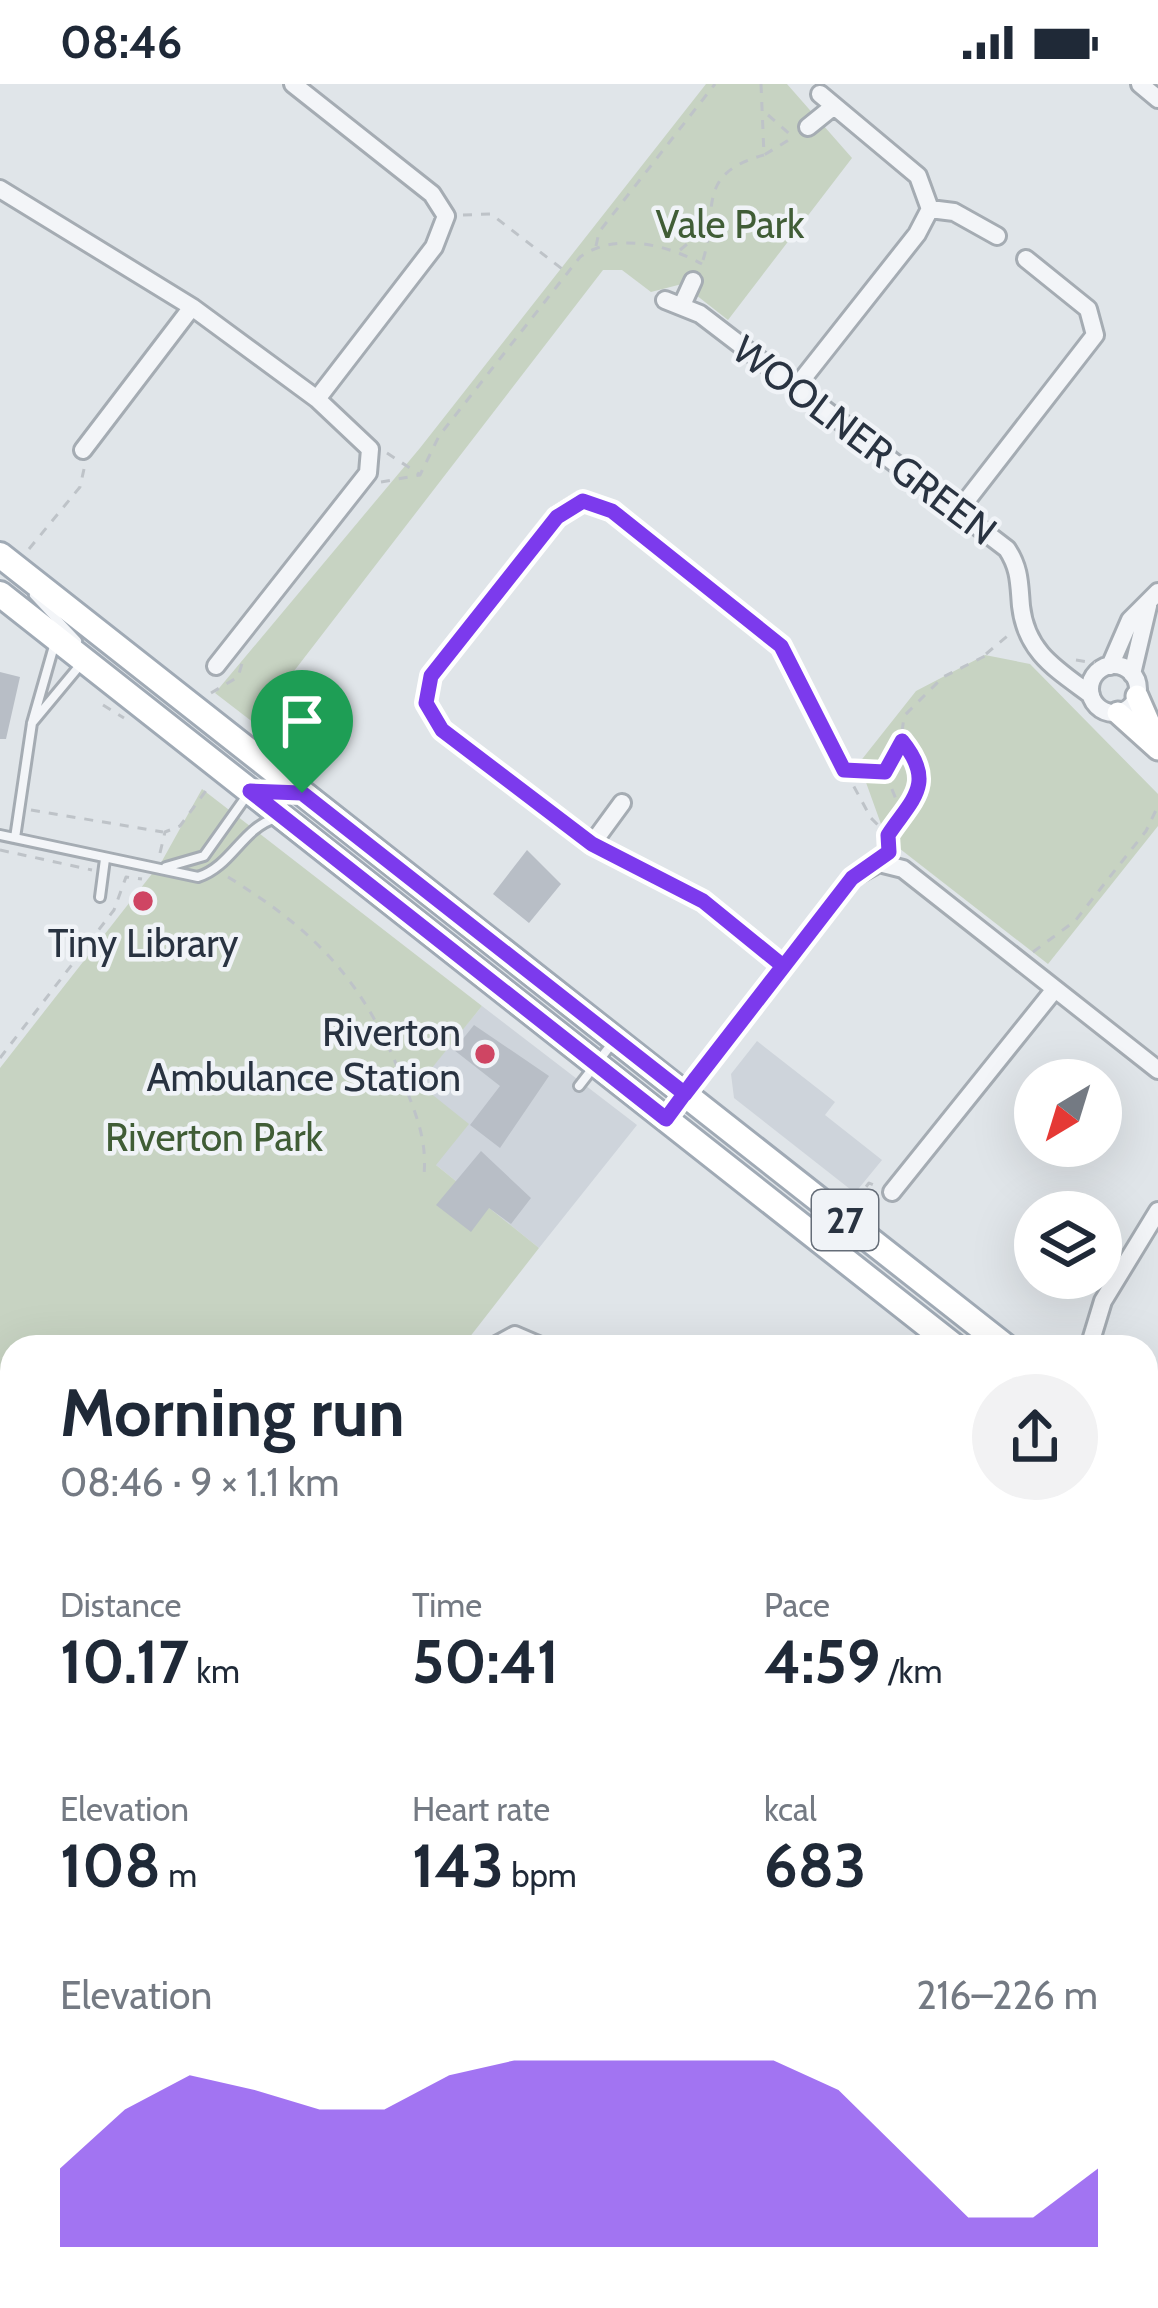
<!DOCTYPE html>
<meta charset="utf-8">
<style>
body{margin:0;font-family:Cabin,sans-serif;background:#f2f2f3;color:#1f2937;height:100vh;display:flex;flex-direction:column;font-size:45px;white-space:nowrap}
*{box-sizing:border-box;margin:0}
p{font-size:39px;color:#747a83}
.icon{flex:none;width:66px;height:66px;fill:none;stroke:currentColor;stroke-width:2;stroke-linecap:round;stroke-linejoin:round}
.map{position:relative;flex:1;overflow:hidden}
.panel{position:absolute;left:0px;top:1251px;width:1158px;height:975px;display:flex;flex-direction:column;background:#fff;border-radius:36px 36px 0 0;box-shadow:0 12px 48px #0002}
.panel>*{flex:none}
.needle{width:78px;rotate:218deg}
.fabs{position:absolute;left:1014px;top:975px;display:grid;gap:24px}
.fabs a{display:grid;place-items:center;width:108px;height:108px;border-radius:50%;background:#fff;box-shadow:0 12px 48px #0002;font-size:60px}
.pin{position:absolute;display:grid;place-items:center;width:102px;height:102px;color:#fff;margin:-123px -51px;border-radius:50% 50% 50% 0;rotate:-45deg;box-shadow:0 0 12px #0007}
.pin .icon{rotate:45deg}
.round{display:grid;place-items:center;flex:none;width:126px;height:126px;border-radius:63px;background:#f2f2f3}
.head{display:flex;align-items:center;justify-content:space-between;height:204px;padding:0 60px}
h1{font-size:66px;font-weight:800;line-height:90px}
.stats{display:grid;grid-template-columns:repeat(3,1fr);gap:18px;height:204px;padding:12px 60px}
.stats div{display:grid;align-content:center}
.stats b{font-size:60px;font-weight:800}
.stats small{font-size:33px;font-weight:400}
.stats p{font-size:33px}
.chart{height:336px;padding:24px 60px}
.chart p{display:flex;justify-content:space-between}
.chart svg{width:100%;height:216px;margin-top:12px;fill:#7c3aed;opacity:.7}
.status{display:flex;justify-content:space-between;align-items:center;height:84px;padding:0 60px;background:#fff;direction:ltr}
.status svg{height:33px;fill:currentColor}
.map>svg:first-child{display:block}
.built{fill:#ced4db}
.green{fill:#c7d3c2}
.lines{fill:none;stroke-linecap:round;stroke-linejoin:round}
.stream{stroke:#9bb5ca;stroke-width:4.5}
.building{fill:#b8bec6}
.lane-casing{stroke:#a5acb3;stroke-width:14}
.street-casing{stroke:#a5acb3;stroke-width:22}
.secondary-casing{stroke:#a5acb3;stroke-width:27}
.primary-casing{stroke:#a0aab5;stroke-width:30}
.path{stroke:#bec3c8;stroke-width:3;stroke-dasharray:9 9;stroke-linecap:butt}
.lane{stroke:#f3f5f8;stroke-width:8}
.street{stroke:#f3f5f8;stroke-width:16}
.secondary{stroke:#fff;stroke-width:21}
.primary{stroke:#fff;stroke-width:24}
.route-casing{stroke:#fff;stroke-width:24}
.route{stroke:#7c3aed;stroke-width:15}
.poi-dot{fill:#cf4563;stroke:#f0f3f7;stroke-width:4.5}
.labels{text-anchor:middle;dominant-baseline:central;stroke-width:9;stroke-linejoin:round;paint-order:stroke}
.shield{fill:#f0f3f7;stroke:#656d78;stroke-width:3}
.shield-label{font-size:36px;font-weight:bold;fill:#293341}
.park-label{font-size:39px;fill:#405d36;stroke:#f0f3f7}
.street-label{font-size:39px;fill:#293341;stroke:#f0f3f7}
.poi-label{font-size:39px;fill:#293341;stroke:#f0f3f7}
</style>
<div class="status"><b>08:46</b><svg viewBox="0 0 49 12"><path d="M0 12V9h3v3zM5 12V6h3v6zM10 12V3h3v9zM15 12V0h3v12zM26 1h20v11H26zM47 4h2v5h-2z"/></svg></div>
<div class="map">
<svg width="1158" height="2224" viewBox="0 0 1158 2224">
<rect width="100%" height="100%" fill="#e0e5e9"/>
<!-- built -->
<path class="built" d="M482,922l155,119 -98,123 -103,-83 -18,-81z
M757,957l78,61 -10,13 57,45 -27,33 -121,-95 -3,-24z
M0,1383l12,10v227l-12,15z"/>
<!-- green -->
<path class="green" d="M706,0h81l65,74 -124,162 -46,-36 -31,8 -29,-22h-19l-349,453 -39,-30 205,-245z
M985,571l45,9 128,130v32l-110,138 -162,-126 -27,-75 57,-72z
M202,705l280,217 -63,78 50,40 -33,41 103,83 -77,99h-450v130l-12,-10v-399l162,-207z"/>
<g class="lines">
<!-- stream -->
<path class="stream" d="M1146,2168l12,-16
M613,2214l13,10
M1103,2224l6,-10"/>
</g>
<!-- building -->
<path class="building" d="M0,588l20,5 -14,62h-6z
M527,766l34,34 -32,39 -36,-29z
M474,941l75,51 -49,72 -30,-23 30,-39 -46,-36z
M481,1067l50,47 -20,26 -22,-16 -18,24 -35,-27z"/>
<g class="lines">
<defs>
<path id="lane" d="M34,511l43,46
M32,639l49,-59
M0,751l198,42c34,-11 44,-49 78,-59
M15,754l17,-115 22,-77
M166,783l38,-11 44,-62
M100,813l5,-38
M579,1002l35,-45"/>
<path id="street" d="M293,0l139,110 14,22 -12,31 -117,152
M1140,0l18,15
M808,43l26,-21
M0,105l192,118 125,92 53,50 -2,24 -152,193
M930,125l24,3 43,24
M665,216l35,14 307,235c13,20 12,34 14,57 5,46 35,63 70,89
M682,221l11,-24
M797,302l120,-152 13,-25 -12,-33 -98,-82
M83,366l109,-143
M960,425l135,-174 -7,-26 -62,-50
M781,562l-169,-135 -30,-10 -25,15 -126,160 -5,27 16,27 150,114 111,57 80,65
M1090 605a24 24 0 1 1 48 0a24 24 0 1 1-48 0Z
M1110,582l20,-46 28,-28
M1132,590l16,-68
M592,760l30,-41
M666,1035l186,-241 27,-15 24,6 255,201
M892,1108l163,-203
M493,1263l22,-12 28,12
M1089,1263l14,-46 55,-90
M1146,1792l12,-8
M0,1869l12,-15
M1146,2102l3,3
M84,2224l8,-10
M794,2224l9,-10"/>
<path id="secondary" d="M1137,612l21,48
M1118,629l40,36
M430,2224l8,-10
M451,2224l7,-10"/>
<path id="primary" d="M0,471l1006,792
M0,510l955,753
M1146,1373l12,10
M1146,1413l12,10"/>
</defs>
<!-- lane casing -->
<use href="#lane" class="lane-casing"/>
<!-- street casing -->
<use href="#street" class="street-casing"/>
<!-- secondary casing -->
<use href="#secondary" class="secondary-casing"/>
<!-- primary casing -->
<use href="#primary" class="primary-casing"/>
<!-- path -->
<path class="path" d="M761,0l3,71 28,-17
M768,31l24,21
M463,131l28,-1 75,58
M596,162l3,-14 116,-148
M680,166l24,-20
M703,176c16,-50 -9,-86 61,-105
M387,369l32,21
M381,398l39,-7 19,-39 141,-179c35,-25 86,-13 122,7
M29,465l51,-62 4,-18
M986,570l25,-21
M785,576l86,158 17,17 1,14
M1076,576l19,3
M211,609l27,-16 5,-17
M103,621l21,13
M845,686l38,2
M31,726l132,22
M902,730l-17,-42 16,-31 3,-25 39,-39 44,-22
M888,751c23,-34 49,-49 15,-93
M0,766l92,20
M160,769l5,-21 15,-6 28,-38
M228,793c92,57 138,107 177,209 12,31 22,55 19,89
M1033,868l42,-31 71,-90 12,-25
M0,974l114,-148 12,-33 16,2
M855,1117l14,-18 9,4"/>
<!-- lane -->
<use href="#lane" class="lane"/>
<!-- street -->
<use href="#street" class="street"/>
<!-- secondary -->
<use href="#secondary" class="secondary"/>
<!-- primary -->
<use href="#primary" class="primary"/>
</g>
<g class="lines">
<defs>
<path id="route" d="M302,709l383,301 167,-216 37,-26 -1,-17c23,-35 49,-51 14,-94l-17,31 -41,-2 -63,-124 -169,-135 -29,-10 -26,16 -126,159 -5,27 16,27 150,114 111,57 80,65 -87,112 -30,41 -416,-328 52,2"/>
</defs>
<!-- route casing -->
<use href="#route" class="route-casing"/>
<!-- route -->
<use href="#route" class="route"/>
</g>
<!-- markers -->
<g class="poi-dot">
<circle cx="143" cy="817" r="12"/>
<circle cx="485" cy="970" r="12"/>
</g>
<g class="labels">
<!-- shield labels -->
<rect class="shield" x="812" y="1106" width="66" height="60" rx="9"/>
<g class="shield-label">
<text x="845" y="1136">27</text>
</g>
<!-- park labels -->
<g class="park-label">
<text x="730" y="140">Vale Park</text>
<text x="214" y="1053">Riverton Park</text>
</g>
<!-- street labels -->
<g class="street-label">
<text transform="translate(865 356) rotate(37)">WOOLNER GREEN</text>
</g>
<!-- poi labels -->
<g class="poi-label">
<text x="143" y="859">Tiny Library</text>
<text x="461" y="948" text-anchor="end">Riverton<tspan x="461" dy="45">Ambulance Station</tspan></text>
</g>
</g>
</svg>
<div class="fabs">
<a><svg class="needle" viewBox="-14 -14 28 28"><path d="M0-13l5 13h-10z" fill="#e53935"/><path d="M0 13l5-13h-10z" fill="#747a83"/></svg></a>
<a><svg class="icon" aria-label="layers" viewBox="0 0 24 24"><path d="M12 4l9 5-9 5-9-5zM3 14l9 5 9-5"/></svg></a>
</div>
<div class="pin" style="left:302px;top:709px;background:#1e9e55"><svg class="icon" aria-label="arrive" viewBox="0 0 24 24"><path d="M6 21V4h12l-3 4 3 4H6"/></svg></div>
<section class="panel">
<div class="head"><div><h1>Morning run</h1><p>08:46 · 9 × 1.1 km</p></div><a class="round"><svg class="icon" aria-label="share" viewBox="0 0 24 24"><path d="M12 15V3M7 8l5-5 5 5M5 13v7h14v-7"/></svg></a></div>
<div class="stats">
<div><p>Distance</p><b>10.17<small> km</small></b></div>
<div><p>Time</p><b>50:41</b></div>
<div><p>Pace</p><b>4:59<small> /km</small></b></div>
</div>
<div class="stats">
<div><p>Elevation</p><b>108<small> m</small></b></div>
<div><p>Heart rate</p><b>143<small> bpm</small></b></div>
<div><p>kcal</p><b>683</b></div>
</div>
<div class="chart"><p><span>Elevation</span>216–226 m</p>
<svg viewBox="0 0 160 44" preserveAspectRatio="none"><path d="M0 44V28L10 16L20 9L30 12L40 16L50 16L60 9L70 6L80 6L90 6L100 6L110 6L120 12L130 25L140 38L150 38L160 28V44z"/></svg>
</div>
</section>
</div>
